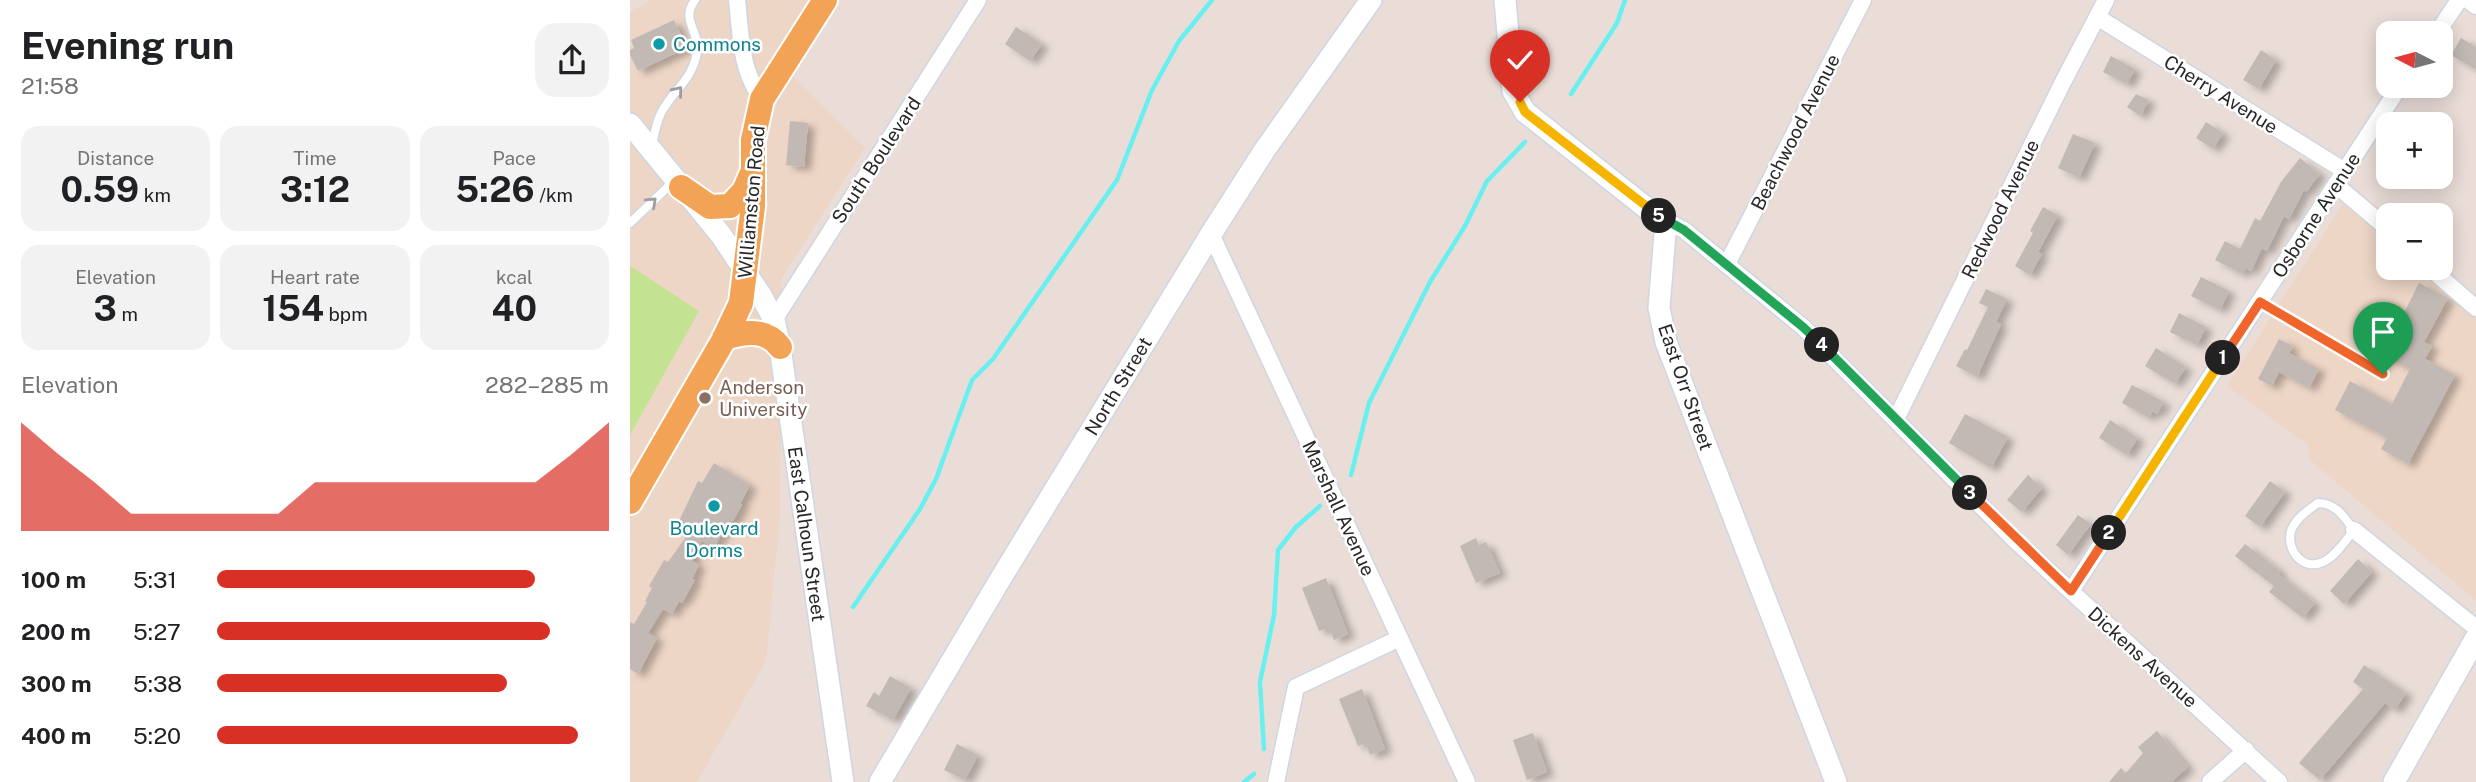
<!DOCTYPE html>
<meta charset="utf-8">
<style>
body{margin:0;font-family:"Public Sans",sans-serif;background:#f2f2f2;color:#202124;height:100vh;display:flex;flex-direction:column;font-size:26px;white-space:nowrap}
*{box-sizing:border-box;margin:0}
p{font-size:23px;color:#757577}
.icon{flex:none;width:38px;height:38px;fill:none;stroke:currentColor;stroke-width:2;stroke-linecap:round;stroke-linejoin:round}
.map{position:relative;flex:1;overflow:hidden}
.drawer{display:flex;flex-direction:column;background:#fff;width:630px}
.drawer>*{flex:none}
.needle{width:46px;rotate:276deg}
.fabs{position:absolute;left:1746px;top:21px;display:grid;gap:14px}
.fabs a{display:grid;place-items:center;width:77px;height:77px;border-radius:14px;background:#fff;box-shadow:0 4px 18px #0003;font-size:35px}
.pin{position:absolute;display:grid;place-items:center;width:60px;height:60px;color:#fff;margin:-72px -30px;border-radius:50% 50% 50% 0;rotate:-45deg;box-shadow:0 0 7px #0007}
.pin .icon{rotate:45deg}
.km{position:absolute;width:35px;height:35px;margin:-18px;border-radius:50%;background:#222;color:#fff;font-size:19px;line-height:35px;text-align:center}
.round{display:grid;place-items:center;flex:none;width:74px;height:74px;border-radius:21px;background:#f2f2f2}
.headline{display:flex;align-items:center;justify-content:space-between;height:119px;padding:0 21px}
h1{font-size:38px;font-weight:700;line-height:52px}
.figures{display:grid;grid-template-columns:repeat(3,1fr);gap:10px;height:119px;padding:7px 21px}
.figures div{display:grid;align-content:center;border-radius:18px;background:#f2f2f2;text-align:center}
.figures b{font-size:35px;font-weight:700}
.figures small{font-size:19px;font-weight:400}
.figures p{font-size:19px}
.chart{height:196px;padding:14px 21px}
.chart p{display:flex;justify-content:space-between}
.chart svg{width:100%;height:126px;margin-top:7px;fill:#d93025;opacity:.7}
ul{padding:0 21px;list-style:none;font-size:23px}
li{display:grid;grid-template-columns:112px 84px 1fr;align-items:center;height:52px}
li i{height:18px;border-radius:9px;background:#d93025}
main{display:flex;flex:1;min-height:0}
.map>svg:first-child{display:block}
.education{fill:#edd6c6}
.green{fill:#c3e292}
.lines{fill:none;stroke-linecap:round;stroke-linejoin:round}
.stream{stroke:#68efef;stroke-width:4.5}
.building{fill:#c2b9b4;filter:url(#shadow)}
.lane-casing{stroke:#cdd6e1;stroke-width:11}
.street-casing{stroke:#cdd6e1;stroke-width:19}
.secondary-casing{stroke:#cdd6e1;stroke-width:24}
.primary-casing{stroke:#fff;stroke-width:28}
.lane{stroke:#fff;stroke-width:8}
.street{stroke:#fff;stroke-width:16}
.secondary{stroke:#fff;stroke-width:21}
.primary{stroke:#f2a355;stroke-width:24}
.oneway{stroke:#9e9e9e}
.split-1-casing{stroke:#fff;stroke-width:14}
.split-2-casing{stroke:#fff;stroke-width:14}
.split-3-casing{stroke:#fff;stroke-width:14}
.split-4-casing{stroke:#fff;stroke-width:14}
.split-5-casing{stroke:#fff;stroke-width:14}
.split-6-casing{stroke:#fff;stroke-width:14}
.split-1{stroke:#f0652b;stroke-width:9}
.split-2{stroke:#f5b400;stroke-width:9}
.split-3{stroke:#f0652b;stroke-width:9}
.split-4{stroke:#22a559;stroke-width:9}
.split-5{stroke:#22a559;stroke-width:9}
.split-6{stroke:#f5b400;stroke-width:9}
.culture-dot{fill:#0f9aa8;stroke:#fff;stroke-width:2.5}
.education-dot{fill:#8d6e63;stroke:#fff;stroke-width:2.5}
.labels{text-anchor:middle;dominant-baseline:central;stroke-width:5;stroke-linejoin:round;paint-order:stroke}
.culture-label{font-size:19px;fill:#0d838f;stroke:#fff;text-anchor:start}
.street-label{font-size:19px;fill:#272727;stroke:#fff}
.education-label{font-size:19px;fill:#785e54;stroke:#fff;text-anchor:start}
</style>
<main>
<section class="drawer">
<div class="headline"><div><h1>Evening run</h1><p>21:58</p></div><a class="round"><svg class="icon" aria-label="share" viewBox="0 0 24 24"><path d="M12 15V3M7 8l5-5 5 5M5 13v7h14v-7"/></svg></a></div>
<div class="figures">
<div><p>Distance</p><b>0.59<small> km</small></b></div>
<div><p>Time</p><b>3:12</b></div>
<div><p>Pace</p><b>5:26<small> /km</small></b></div>
</div>
<div class="figures">
<div><p>Elevation</p><b>3<small> m</small></b></div>
<div><p>Heart rate</p><b>154<small> bpm</small></b></div>
<div><p>kcal</p><b>40</b></div>
</div>
<div class="chart"><p><span>Elevation</span>282–285 m</p>
<svg viewBox="0 0 160 44" preserveAspectRatio="none"><path d="M0 44V6L10 17L20 27L30 38L40 38L50 38L60 38L70 38L80 27L90 27L100 27L110 27L120 27L130 27L140 27L150 17L160 6V44z"/></svg>
</div>
<ul>
<li><b>100 m</b>5:31<i style="width:81%"></i></li>
<li><b>200 m</b>5:27<i style="width:85%"></i></li>
<li><b>300 m</b>5:38<i style="width:74%"></i></li>
<li><b>400 m</b>5:20<i style="width:92%"></i></li>
</ul>
</section>
<div class="map">
<svg width="1846" height="782" viewBox="0 0 1846 782">
<defs>
<filter id="shadow"><feDropShadow dx="7" dy="4" stdDeviation="3.5" flood-color="#0004"/></filter>
</defs>
<rect width="100%" height="100%" fill="#eaddd8"/>
<!-- education -->
<path class="education" d="M20,0h159l-36,57 92,91 -83,130 -2,239 -14,144 -69,121h-67v-770z
M1714,202l45,39v27h30l57,50v283l-167,-142 -1,-14 -81,-59z"/>
<!-- green -->
<path class="green" d="M0,266l69,45 -69,124z"/>
<g class="lines">
<!-- stream -->
<path class="stream" d="M941,94l46,-71 8,-23
M721,475l18,-72 61,-121 35,-56 22,-45 38,-39
M223,607l67,-98 16,-30 36,-99 21,-21 124,-179 35,-90 27,-49 33,-41
M634,749l-4,-67 14,-67 4,-65 18,-23 24,-21
M614,782l10,-8"/>
</g>
<!-- building -->
<path class="building" d="M44,20l13,28 -49,23 -8,-16v-5l4,-2 -3,-8z
M386,27l26,17 -12,17 -25,-17z
M1831,38l15,9v23l-25,-15z
M1631,50l15,10 -17,29 -16,-9z
M1481,56l24,13 -8,15 -24,-12z
M1506,94l13,6 -9,16 -13,-9z
M160,121l18,2 -4,44 -18,-2z
M1576,122l17,11 -10,16 -17,-11z
M1443,134l22,9 -16,35 -21,-10z
M1670,158l20,16 -14,18 -2,-2 -15,29 -5,-3 -17,35 -5,-3 -11,23 -5,-3 -4,6 -27,-14 10,-19 15,8 15,-31 5,3 21,-39z
M1413,207l15,8 -20,37 4,2 -12,21 -15,-9 18,-33 -3,-2z
M1571,277l28,14 -9,19 -29,-14z
M1789,283l29,15 -24,44 8,4 -7,13 30,16 -47,89 -27,-15 6,-11 -52,-28 15,-29 42,23 18,-35 -44,-23 21,-40 16,9z
M1356,289l21,10 -11,23 5,2 -24,53 -21,-11 9,-17 2,1 21,-43 -9,-4z
M1549,313l27,14 -9,18 -27,-13z
M1649,339l14,7 -4,7 30,16 -10,19 -30,-16 -7,14 -14,-7z
M1526,348l30,19 -11,17 -30,-18z
M1502,385l32,17 -7,12 -5,-3 -3,7 -27,-15z
M1335,414l43,23 -17,31 -42,-25z
M1480,420l28,18 -11,17 -28,-17z
M84,463l36,22 -10,19 2,1 -14,25 -3,-2 -11,20 -12,-7 -11,19 8,5 -7,14 3,1 -13,23 -3,-2 -7,13 -9,-5 -15,24 9,5 -19,36 -8,-5v-47l4,2 13,-22 -2,-1 7,-13 -3,-2 15,-26 4,2 20,-28 -12,-7 22,-46 4,2z
M1398,475l14,13 -20,24 -15,-12z
M1640,481l15,11 -25,35 -15,-11z
M1448,515l13,9 -23,31 -12,-10z
M846,538l3,7 7,-3 14,31 -24,10 -16,-37z
M1615,544l35,27 -2,3 37,29 -12,15 -34,-26 5,-6 -39,-30z
M1728,559l14,13 -28,32 -14,-13z
M696,578l22,56 -14,6 -5,-12 -10,3 -17,-43z
M1734,665l42,28 -11,17 -10,-7 -65,77 -21,-17 64,-74 -10,-7z
M260,676l21,12 -18,32 -27,-14 8,-14 5,4z
M732,689l23,60 -15,6 -4,-12 -8,3 -19,-47z
M1527,731l31,36 -17,15h-62l12,-14 5,5 17,-20 -5,-6z
M903,733l14,39 -20,8 -14,-40z
M327,744l21,11 -13,25 -21,-10z"/>
<g class="lines">
<defs>
<path id="lane" d="M22,146c2,-11 4,-23 9,-33 11,-22 32,-33 36,-61 3,-22 -17,-31 -2,-52
M0,223l44,-42
M1630,302l123,72
M1688,503c18,0 26,14 36,27 -8,10 -19,27 -31,32 -20,9 -37,-11 -32,-31 4,-12 17,-21 27,-28z"/>
<path id="street" d="M107,0c4,35 3,70 25,99
M1838,0l8,6
M1467,17l248,154
M1807,33l22,-33
M1706,185l53,45
M1036,221l18,9 119,97 213,214 263,241
M581,234l256,548
M1097,264l136,-264
M1800,268l46,40
M144,320l204,-320
M1266,419l168,-339 42,-80
M1724,530l122,98
M1441,591l329,-505
M646,782l20,-95 104,-49
M1580,782l36,-32"/>
<path id="secondary" d="M875,0l8,91 12,21 119,94 22,15 -7,87 7,34 170,440
M0,124l91,111 41,62 12,23 6,27 63,435
M250,782l121,-204 210,-344 53,-83 107,-151
M1764,782l82,-144"/>
<path id="primary" d="M51,187l29,20 20,-1 14,-15 7,-16
M94,338c21,-6 42,-10 56,9
M0,502l93,-161 18,-38 12,-97v-66l9,-41 63,-99"/>
</defs>
<!-- lane casing -->
<use href="#lane" class="lane-casing"/>
<!-- street casing -->
<use href="#street" class="street-casing"/>
<!-- secondary casing -->
<use href="#secondary" class="secondary-casing"/>
<!-- primary casing -->
<use href="#primary" class="primary-casing"/>
<!-- lane -->
<use href="#lane" class="lane"/>
<!-- street -->
<use href="#street" class="street"/>
<!-- secondary -->
<use href="#secondary" class="secondary"/>
<!-- primary -->
<use href="#primary" class="primary"/>
</g>
<!-- one-way arrows -->
<defs><path id="oneway-chevron" d="M-2-3.5L2.5 0L-2 3.5" fill="none" stroke-width="1.6" stroke-linecap="round" stroke-linejoin="round" transform="scale(1.75)"/></defs>
<g class="oneway">
<use href="#oneway-chevron" transform="translate(48 91) rotate(-51)"/>
<use href="#oneway-chevron" transform="translate(22 202) rotate(-43)"/>
</g>
<g class="lines">
<defs>
<path id="split-1" d="M1593,358l37,-56 123,72"/>
<path id="split-2" d="M1479,533l114,-175"/>
<path id="split-3" d="M1340,493l101,98 38,-58"/>
<path id="split-4" d="M1192,345l148,148"/>
<path id="split-5" d="M1029,216l25,14 119,97 19,18"/>
<path id="split-6" d="M890,102l5,10 134,104"/>
</defs>
<!-- split-1 casing -->
<use href="#split-1" class="split-1-casing"/>
<!-- split-2 casing -->
<use href="#split-2" class="split-2-casing"/>
<!-- split-3 casing -->
<use href="#split-3" class="split-3-casing"/>
<!-- split-4 casing -->
<use href="#split-4" class="split-4-casing"/>
<!-- split-5 casing -->
<use href="#split-5" class="split-5-casing"/>
<!-- split-6 casing -->
<use href="#split-6" class="split-6-casing"/>
<!-- split-1 -->
<use href="#split-1" class="split-1"/>
<!-- split-2 -->
<use href="#split-2" class="split-2"/>
<!-- split-3 -->
<use href="#split-3" class="split-3"/>
<!-- split-4 -->
<use href="#split-4" class="split-4"/>
<!-- split-5 -->
<use href="#split-5" class="split-5"/>
<!-- split-6 -->
<use href="#split-6" class="split-6"/>
</g>
<!-- markers -->
<g class="culture-dot">
<circle cx="29" cy="44" r="7"/>
<circle cx="84" cy="506" r="7"/>
</g>
<circle class="education-dot" cx="75" cy="398" r="7"/>
<g class="labels">
<!-- culture labels -->
<g class="culture-label">
<text x="43" y="44">Commons</text>
<text x="84" y="528" text-anchor="middle">Boulevard<tspan x="84" dy="22">Dorms</tspan></text>
</g>
<!-- street labels -->
<g class="street-label">
<text transform="translate(1591 94) rotate(32)">Cherry Avenue</text>
<text transform="translate(1165 132) rotate(-63)">Beachwood Avenue</text>
<text transform="translate(246 160) rotate(-57)">South Boulevard</text>
<text transform="translate(121 202) rotate(-85)">Williamston Road</text>
<text transform="translate(1370 209) rotate(-64)">Redwood Avenue</text>
<text transform="translate(1686 215) rotate(-57)">Osborne Avenue</text>
<text transform="translate(488 386) rotate(-59)">North Street</text>
<text transform="translate(1056 387) rotate(71)">East Orr Street</text>
<text transform="translate(709 508) rotate(65)">Marshall Avenue</text>
<text transform="translate(177 534) rotate(82)">East Calhoun Street</text>
<text transform="translate(1513 657) rotate(42)">Dickens Avenue</text>
</g>
<!-- education labels -->
<g class="education-label">
<text x="89" y="387">Anderson<tspan x="89" dy="22">University</tspan></text>
</g>
</g>
</svg>
<div class="fabs">
<a><svg class="needle" viewBox="-14 -14 28 28"><path d="M0-13l5 13h-10z" fill="#e53935"/><path d="M0 13l5-13h-10z" fill="#757577"/></svg></a>
<a>+</a>
<a>−</a>
</div>
<div class="pin" style="left:1753px;top:374px;background:#1e9e55"><svg class="icon" aria-label="arrive" viewBox="0 0 24 24"><path d="M6 21V4h12l-3 4 3 4H6"/></svg></div>
<div class="pin" style="left:890px;top:102px;background:#d93025"><svg class="icon" aria-label="check" viewBox="0 0 24 24"><path d="M5 12l5 5 9-10"/></svg></div>
<b class="km" style="left:1593px;top:358px">1</b>
<b class="km" style="left:1479px;top:533px">2</b>
<b class="km" style="left:1340px;top:493px">3</b>
<b class="km" style="left:1192px;top:345px">4</b>
<b class="km" style="left:1029px;top:216px">5</b>
</div>
</main>
